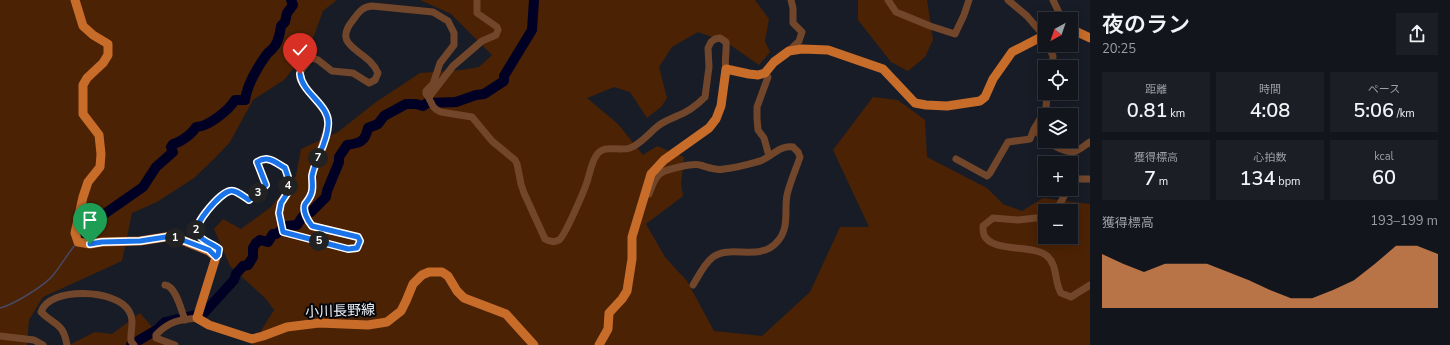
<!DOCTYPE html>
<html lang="ja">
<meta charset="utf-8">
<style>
body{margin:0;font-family:"Nunito Sans","Noto Sans JP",sans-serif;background:#1b1e25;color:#f1f3f6;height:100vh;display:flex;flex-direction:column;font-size:15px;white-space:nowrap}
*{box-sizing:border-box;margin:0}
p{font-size:13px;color:#9c9fa3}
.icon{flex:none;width:22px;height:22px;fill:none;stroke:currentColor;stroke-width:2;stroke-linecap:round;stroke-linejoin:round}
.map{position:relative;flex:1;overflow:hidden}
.side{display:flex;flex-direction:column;background:#12151c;width:360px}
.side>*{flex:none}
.needle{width:26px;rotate:220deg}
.buttons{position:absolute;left:1038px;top:12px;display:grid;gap:8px}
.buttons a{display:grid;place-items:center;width:40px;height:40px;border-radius:0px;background:#12151c;box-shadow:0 2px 10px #0003,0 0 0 1px #31343b;font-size:20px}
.pin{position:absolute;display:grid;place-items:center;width:34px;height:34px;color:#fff;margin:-41px -17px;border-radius:50% 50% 50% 0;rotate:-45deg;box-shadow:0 0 4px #0007}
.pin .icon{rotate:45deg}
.km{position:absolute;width:20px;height:20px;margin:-10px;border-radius:50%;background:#222;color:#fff;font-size:11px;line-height:20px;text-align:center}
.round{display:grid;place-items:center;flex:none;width:42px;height:42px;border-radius:0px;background:#1b1e25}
.headline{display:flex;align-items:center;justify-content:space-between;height:68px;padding:0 12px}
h1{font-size:22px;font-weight:600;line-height:30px}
.stats{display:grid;grid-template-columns:repeat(3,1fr);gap:6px;height:68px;padding:4px 12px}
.stats div{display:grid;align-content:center;border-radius:0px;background:#1b1e25;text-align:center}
.stats b{font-size:20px;font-weight:600}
.stats small{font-size:11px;font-weight:400}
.stats p{font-size:11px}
.chart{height:112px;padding:8px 12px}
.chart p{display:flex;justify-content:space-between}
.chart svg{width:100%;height:72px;margin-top:4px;fill:#ff9b5a;opacity:.7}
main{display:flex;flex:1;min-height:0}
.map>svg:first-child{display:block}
.green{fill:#4b2204;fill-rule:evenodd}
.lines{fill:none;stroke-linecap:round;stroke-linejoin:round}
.stream{stroke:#474864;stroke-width:1.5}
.river{stroke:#000025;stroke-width:10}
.minor{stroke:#72462a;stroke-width:7}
.major{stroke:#c86c2a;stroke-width:9}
.route-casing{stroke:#fff;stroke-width:8}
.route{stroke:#1a73e8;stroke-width:5}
.labels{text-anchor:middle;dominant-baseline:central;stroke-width:4;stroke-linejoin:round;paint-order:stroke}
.street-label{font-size:14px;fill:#edf0f7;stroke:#05070b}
</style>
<main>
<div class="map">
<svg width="1090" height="345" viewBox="0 0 1090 345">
<rect width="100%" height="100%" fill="#181c26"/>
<!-- green -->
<path class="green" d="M0,0h337l-14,11 -14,38 -25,31 -31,20 -23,42 -16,17 -20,19 -37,24 -25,11 -10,48 -79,36 -14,23 -2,25h-27z
M420,0h335l14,19 -4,22 5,11 -11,13 -33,-23 -28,-10 -26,15 -13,20 8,31 -6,9 -14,11 -17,-26 -16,-5 -27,11 31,26 25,31 14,-9 27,11 -3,27 2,12 -37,28 19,33 22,24 27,50 48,5 48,-44 30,-65h29l-36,-77 40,-53 25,3 27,20 2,37 60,31 16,16 19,7 21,-13 47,6v141h-838l22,-35 -8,-11 -36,-33 -16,-37 9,-10 18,10 30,-22 25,-31 5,-27 37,-17 38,-30 44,-29 42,-3 17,-3 13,-12 -41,-41zM1045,211h26v26h-26z
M858,0h69l6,40 -8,17 -17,14 -17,-9 -33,-42z
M140,313l28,32h-99l26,-13 17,2z"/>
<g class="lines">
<!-- stream -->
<path class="stream" d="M0,308c13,-3 46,-23 54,-34 8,-10 14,-21 22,-30"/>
<!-- river -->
<path class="river" d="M82,236l15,-11 3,-8 43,-30 13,-20 17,-15 -2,-5 2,-3c8,-2 19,-10 23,-17 12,0 33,-17 39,-27h10c2,-15 13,-34 22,-46 3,-3 7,-6 9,-10 3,-5 4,-11 5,-18l4,-4 2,-9 6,-8 -2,-5
M131,345l27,-16 7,-7 39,-9 30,-33 2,-6 7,-8 5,-1 5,-8v-9l3,-5 4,-3 8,2 5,-8h3l11,-8 10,-1 6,-9 8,-4 15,-15 1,-6 12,-29v-5l8,-12c13,-2 18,-3 21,-17l10,-4 6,-8 22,-12h10l7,2 4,-3 29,-1 20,-7 8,-1 20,-13v-5l28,-46 2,-30"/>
<!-- minor -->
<path class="minor" d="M888,0l8,12 34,14 25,8 9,-19 5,-15
M1008,0l19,16 18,21
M1053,0l9,19
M1048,45l5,11 -1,11
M789,51l10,-10 3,-9 -9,-9v-15l-2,-8
M765,73l3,4 -11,30v11l1,12 6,8 5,18
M429,97l24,-31 29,-25 14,-6 2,-5 -1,-3 -20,-14v-13
M1045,140l-11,-11 12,-20 1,-16
M1047,141c6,5 21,13 29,10 5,-2 9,-6 14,-9
M956,159l31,17 3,-3 18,-31 22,-3 4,-10
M1071,186l5,-7h14
M646,195l3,-1c3,-7 5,-16 12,-21 6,-4 32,-10 39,-8 8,2 15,6 24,4 12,-1 25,-5 36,-8 12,-4 19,-16 33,-14l5,5 2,5c-4,12 -10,25 -13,38 -3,16 3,33 -10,47 -17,20 -47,2 -64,15 -9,7 -14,18 -20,28
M1056,211l12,-22
M1045,217l-27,3 -25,-2 -10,8c0,2 0,6 1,9 8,18 50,9 63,21 11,9 7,26 14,37l10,4 19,-12
M216,257l2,-2 1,-6c-7,-5 -18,-8 -22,-16 -4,-9 23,-40 33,-42 5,-2 14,6 19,9l17,-15 -9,-22c11,-8 18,-1 28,5l3,9v15l-7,11 -2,10 4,19 65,17 9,-1 3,-7 -2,-4 -46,-11 -5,-9 -3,-8v-4l8,-13v-16l16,-50 -1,-11 -27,-36v-5l2,-5 7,-9 4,-2 5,2 14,11 21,2 16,10 6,-3 3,-7c-10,-24 -48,-25 -25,-53 6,-8 9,-13 19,-14l61,6 15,9 6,12v12l-14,18 -7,21 -7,7v3c7,7 3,13 15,18l31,5 20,24 23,19 2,4 4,20 3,9 21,46c5,3 9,4 14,1 6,-4 25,-49 28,-58 3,-9 4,-18 9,-26 8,-13 22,-4 34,-8 11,-4 19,-15 28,-22 6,-5 13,-7 19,-10 11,-4 20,-11 28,-19l4,-30 -1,-19 3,-6 4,-3 5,-1 6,4c1,9 -2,19 0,27
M165,285c11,1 16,25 20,35
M0,336l34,4 9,5
M67,345c-4,-23 -12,-19 -26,-33 8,-26 76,-23 88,-1 6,10 1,20 2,30l3,4
M175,345l-19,-7v-3c13,-14 23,-15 41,-17"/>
<!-- major -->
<path class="major" d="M75,0l8,26 10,9 15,9v11l-5,8 -16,15 -4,7v29l16,21 2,19 -1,13 -12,15 -5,15 -8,36 3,9 12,2 12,-2 38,-1 32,-5 37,15 7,6 -19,61 12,7 43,14 11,-3 24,-9 32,-4 49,2 19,-3 14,-11 5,-10 7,-17 9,-9 7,-3h13l6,4 9,15 7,7 42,16 28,31
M1071,29l19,9
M599,345l9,-16 1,-16 13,-14 5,-8 5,-32v-22l19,-63 13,-14 45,-32 7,-9 5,-13 5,-37 23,5 9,1 7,-2 9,-11 15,-11 13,-2 26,1 55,19 32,34 11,2 21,1 33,-5 5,-4 8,-18 19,-27 33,-17"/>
</g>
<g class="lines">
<defs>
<path id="route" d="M90,244l12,-2 38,-1 32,-5 37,14 7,7 2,-2 1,-6c-6,-5 -18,-8 -22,-16 -4,-9 23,-40 33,-42 5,-2 14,6 19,9l17,-15 -9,-23c11,-7 18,0 28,6l3,9v15l-7,11 -2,10 4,19 65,17 9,-1 3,-7 -2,-4 -46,-11c-4,-5 -10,-15 -7,-22 3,-4 6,-7 7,-13 1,-5 0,-10 0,-15 3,-17 15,-32 16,-50 3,-21 -26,-32 -28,-52"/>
</defs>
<!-- route casing -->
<use href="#route" class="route-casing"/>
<!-- route -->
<use href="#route" class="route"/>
</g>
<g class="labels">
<!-- street labels -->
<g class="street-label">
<text transform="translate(340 311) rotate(-2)">小川長野線</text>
</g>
</g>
</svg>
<div class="buttons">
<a><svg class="needle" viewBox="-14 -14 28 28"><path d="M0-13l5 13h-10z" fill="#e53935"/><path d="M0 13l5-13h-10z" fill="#9c9fa3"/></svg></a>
<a><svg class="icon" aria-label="locate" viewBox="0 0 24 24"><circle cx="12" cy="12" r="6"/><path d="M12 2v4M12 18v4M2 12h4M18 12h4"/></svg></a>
<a><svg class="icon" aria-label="layers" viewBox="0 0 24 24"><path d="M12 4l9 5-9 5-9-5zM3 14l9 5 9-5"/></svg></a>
<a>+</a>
<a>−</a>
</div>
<div class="pin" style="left:90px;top:244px;background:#1e9e55"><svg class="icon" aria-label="arrive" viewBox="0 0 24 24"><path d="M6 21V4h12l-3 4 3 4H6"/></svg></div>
<div class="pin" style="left:300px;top:74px;background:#d93025"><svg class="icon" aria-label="check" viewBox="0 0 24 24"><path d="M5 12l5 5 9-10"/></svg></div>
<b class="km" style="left:175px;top:238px">1</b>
<b class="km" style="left:196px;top:230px">2</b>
<b class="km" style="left:258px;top:193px">3</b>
<b class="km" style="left:288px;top:186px">4</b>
<b class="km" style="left:319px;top:241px">5</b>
<b class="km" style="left:318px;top:158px">7</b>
</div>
<section class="side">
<div class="headline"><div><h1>夜のラン</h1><p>20:25</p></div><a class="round"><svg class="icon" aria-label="share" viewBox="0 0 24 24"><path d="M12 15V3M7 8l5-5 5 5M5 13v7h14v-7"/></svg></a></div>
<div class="stats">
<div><p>距離</p><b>0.81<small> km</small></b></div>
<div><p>時間</p><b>4:08</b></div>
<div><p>ペース</p><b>5:06<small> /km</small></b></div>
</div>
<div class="stats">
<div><p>獲得標高</p><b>7<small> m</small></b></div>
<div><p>心拍数</p><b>134<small> bpm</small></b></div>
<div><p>kcal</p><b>60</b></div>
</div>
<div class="chart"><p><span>獲得標高</span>193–199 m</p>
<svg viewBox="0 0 160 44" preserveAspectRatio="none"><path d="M0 44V11L10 17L20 22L30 17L40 17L50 17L60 22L70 27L80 33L90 38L100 38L110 33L120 27L130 17L140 6L150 6L160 11V44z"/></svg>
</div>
</section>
</main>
